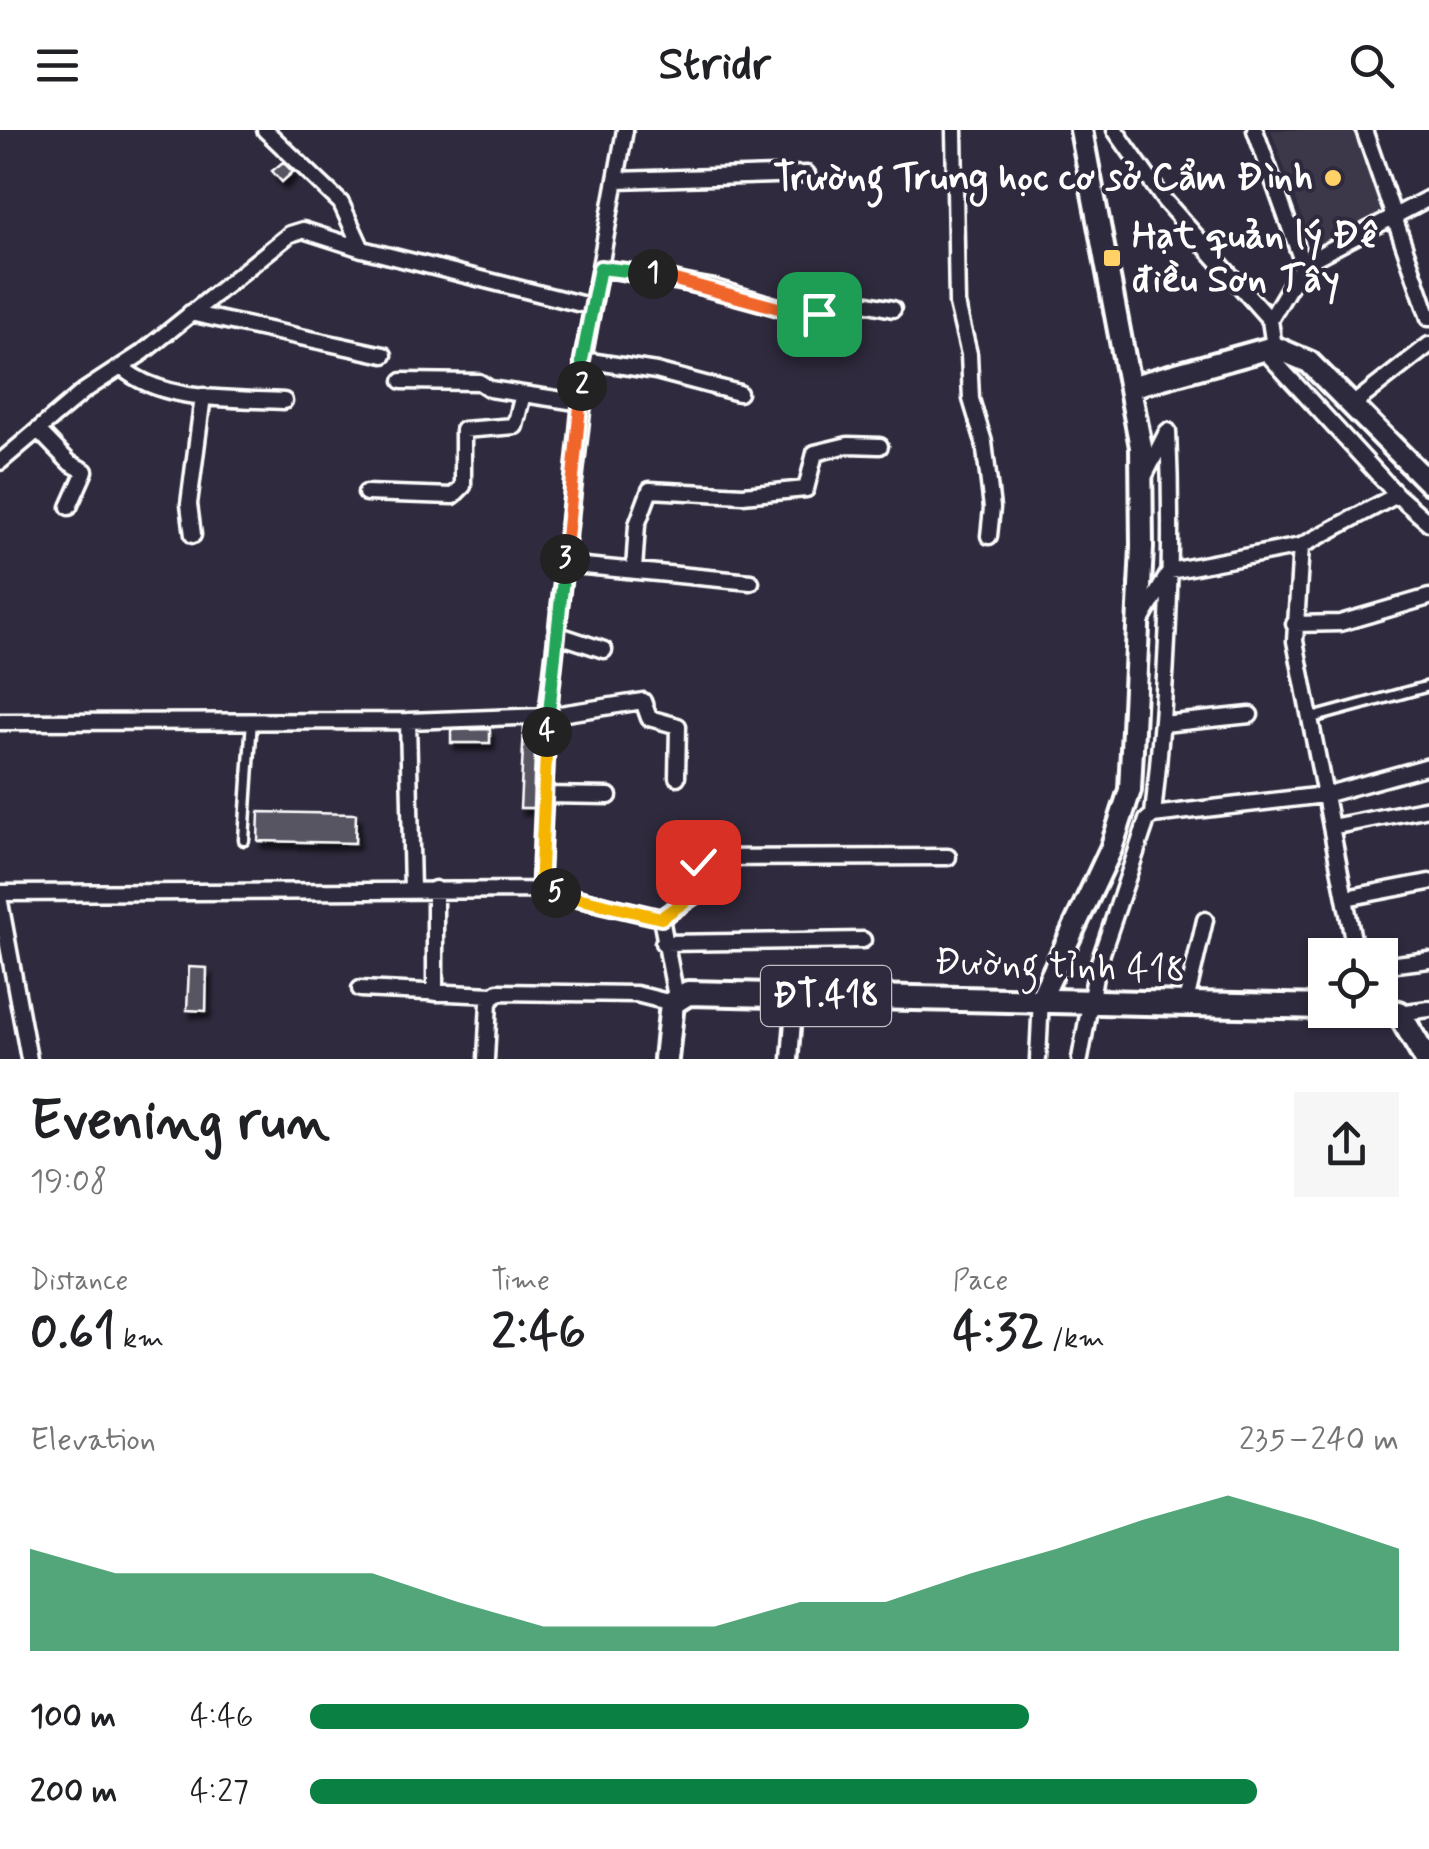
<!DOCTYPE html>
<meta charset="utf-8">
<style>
body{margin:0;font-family:Mynerve,sans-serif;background:#f6f6f6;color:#202124;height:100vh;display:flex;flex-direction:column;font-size:38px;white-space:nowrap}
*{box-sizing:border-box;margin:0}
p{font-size:32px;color:#757577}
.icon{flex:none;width:55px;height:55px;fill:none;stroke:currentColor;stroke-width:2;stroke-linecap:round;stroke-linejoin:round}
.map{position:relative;height:929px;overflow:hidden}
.panel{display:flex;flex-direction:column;background:#fff;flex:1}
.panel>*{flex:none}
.controls{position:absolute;left:1308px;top:808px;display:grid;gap:20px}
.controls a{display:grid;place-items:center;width:90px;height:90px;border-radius:0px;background:#fff;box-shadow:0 2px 8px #0004;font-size:50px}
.pin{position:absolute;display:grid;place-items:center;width:85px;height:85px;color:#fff;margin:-42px;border-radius:20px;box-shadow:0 5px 15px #0006}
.km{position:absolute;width:50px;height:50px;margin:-25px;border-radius:50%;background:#222;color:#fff;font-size:28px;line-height:50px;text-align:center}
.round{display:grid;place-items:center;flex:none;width:105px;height:105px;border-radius:0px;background:#f6f6f6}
.summary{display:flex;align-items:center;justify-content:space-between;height:170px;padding:0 30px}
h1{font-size:55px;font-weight:700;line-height:75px}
.metrics{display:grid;grid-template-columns:repeat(3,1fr);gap:15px;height:170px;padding:10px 30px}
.metrics div{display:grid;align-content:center}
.metrics b{font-size:50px;font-weight:700}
.metrics small{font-size:28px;font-weight:400}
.metrics p{font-size:28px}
.chart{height:280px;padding:20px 30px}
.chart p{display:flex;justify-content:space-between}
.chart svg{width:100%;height:180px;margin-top:10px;fill:#0b8043;opacity:.7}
ul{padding:0 30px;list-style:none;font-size:32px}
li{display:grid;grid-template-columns:160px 120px 1fr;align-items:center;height:75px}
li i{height:25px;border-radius:12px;background:#0b8043}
header{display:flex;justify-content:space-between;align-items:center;height:130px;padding:0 30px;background:#fff;font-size:45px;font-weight:700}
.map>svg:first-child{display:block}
.built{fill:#3c3749}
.building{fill:#595564;stroke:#fff;stroke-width:2.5;filter:url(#shadow)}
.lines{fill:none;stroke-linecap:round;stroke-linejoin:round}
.lane-casing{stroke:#fff;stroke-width:15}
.street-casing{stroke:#fff;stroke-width:21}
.secondary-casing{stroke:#fff;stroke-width:28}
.primary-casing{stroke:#fff;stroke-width:30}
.lane{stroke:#2f2a3d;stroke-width:8}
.street{stroke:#2f2a3d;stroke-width:14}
.secondary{stroke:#2f2a3d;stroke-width:20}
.primary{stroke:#2f2a3d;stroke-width:22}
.split-1-casing{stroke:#fff;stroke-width:20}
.split-2-casing{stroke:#fff;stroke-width:20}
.split-3-casing{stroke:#fff;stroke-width:20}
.split-4-casing{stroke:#fff;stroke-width:20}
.split-5-casing{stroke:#fff;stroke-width:20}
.split-6-casing{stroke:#fff;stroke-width:20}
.split-1{stroke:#f0652b;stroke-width:12}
.split-2{stroke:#22a559;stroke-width:12}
.split-3{stroke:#f0652b;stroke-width:12}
.split-4{stroke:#22a559;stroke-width:12}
.split-5{stroke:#f5b400;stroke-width:12}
.split-6{stroke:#f5b400;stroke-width:12}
.poi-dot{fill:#ffd166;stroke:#2f2a3d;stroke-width:4}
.labels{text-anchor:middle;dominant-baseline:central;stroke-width:8;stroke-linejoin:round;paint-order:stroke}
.shield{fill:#2f2a3d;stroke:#c1bfc5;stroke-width:2.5}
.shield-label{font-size:35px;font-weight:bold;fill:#fff}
.poi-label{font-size:38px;font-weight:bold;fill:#fff;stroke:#2f2a3d;text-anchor:end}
.street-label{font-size:38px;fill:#fff;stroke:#2f2a3d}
</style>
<header><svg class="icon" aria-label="menu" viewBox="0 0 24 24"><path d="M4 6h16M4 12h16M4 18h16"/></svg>Stridr<svg class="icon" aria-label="search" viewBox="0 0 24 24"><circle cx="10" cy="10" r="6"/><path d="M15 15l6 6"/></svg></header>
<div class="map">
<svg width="1429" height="929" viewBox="0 0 1429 929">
<defs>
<filter id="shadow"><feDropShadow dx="4" dy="7" stdDeviation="2.5" flood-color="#0009"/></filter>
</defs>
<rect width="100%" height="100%" fill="#2f2a3d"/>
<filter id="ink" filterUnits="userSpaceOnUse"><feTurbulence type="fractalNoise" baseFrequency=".01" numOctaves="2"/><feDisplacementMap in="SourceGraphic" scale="20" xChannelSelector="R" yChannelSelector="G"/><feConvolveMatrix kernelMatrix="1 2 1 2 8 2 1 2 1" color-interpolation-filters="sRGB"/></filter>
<g filter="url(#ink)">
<!-- built -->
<path class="built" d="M1271,0h90l34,95 -80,28z"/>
<!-- building -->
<path class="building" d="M283,32l10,10 -11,10 -10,-11z
M524,597h12l-3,81h-13z
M490,599v14h-39v-13z
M259,682l97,2 -1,29 -97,-2z
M189,837l18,1 -1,43 -19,-1z"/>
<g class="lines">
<defs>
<path id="lane" d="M1308,589l121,-33
M244,710l8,-121"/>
<path id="street" d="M265,0l76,73 21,46 231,58
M954,0l3,174 12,50 2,45 13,43 8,66 -3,28
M1115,0l49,70 106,120 4,27
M1255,0l48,134 -33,56
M1364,0l65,188
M617,50l190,-6
M1303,134l126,-66
M600,138l115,20 100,30 10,-23 68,14
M190,183l194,42
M1264,220l133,145 32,28
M583,230l73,11 83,22
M121,237c41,36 111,31 163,34
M402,251l77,1 11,7 93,14
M1351,276l78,-61
M38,300l32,33 15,8 -16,36
M0,332l84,-71 58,-38 148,-119 13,-4 59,19
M1143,349l24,-47
M366,363l87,3 10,-10v-56l52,-4 8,-32
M193,405l-4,-31 14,-108
M1301,416l-6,95 61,314
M564,434l187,18
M634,440l3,-45 13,-35 93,5 63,-6 9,-36 33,-8 32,1
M1141,491l29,-50 131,-25 96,-51
M1294,494l46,-1 89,-26
M556,504l48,16
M408,591l4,168
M0,592l408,-1 139,-5 96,-15 6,17 29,8 -1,51
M1163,594l87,-9
M544,665l65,1
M1153,685c14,-128 21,-256 15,-384
M1331,697l98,-19
M540,760l7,-174 36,-313v-43l42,-230
M0,763l540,-3 121,28 15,79
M1346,768l83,-16
M0,772l29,157
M661,788l40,-27 -4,-30 6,-3 245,-1
M663,813l200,-3
M1380,836l49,-6
M360,859l133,6
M435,863v-104
M1185,876l20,-86
M1399,883l30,-4
M486,929l3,-57 9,-10 138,2 36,9
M790,929l5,-63
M1038,929l3,-61
M1080,929l16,-88 51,-151 6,-5 171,-20 105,-29"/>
<path id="secondary" d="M1130,257l144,-40 35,15 120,121
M1041,868l70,-149 19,-59 12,-243 -1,-100 -60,-317"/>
<path id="primary" d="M1380,879l19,4 27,46
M666,929l6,-56 16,-10 637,14"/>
</defs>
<!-- lane casing -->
<use href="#lane" class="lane-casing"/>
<!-- street casing -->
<use href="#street" class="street-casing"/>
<!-- secondary casing -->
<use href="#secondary" class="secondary-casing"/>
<!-- primary casing -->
<use href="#primary" class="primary-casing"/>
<!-- lane -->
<use href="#lane" class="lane"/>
<!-- street -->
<use href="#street" class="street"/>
<!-- secondary -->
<use href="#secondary" class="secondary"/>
<!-- primary -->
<use href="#primary" class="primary"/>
</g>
</g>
<g class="lines" filter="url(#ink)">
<defs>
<path id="split-1" d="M653,144l162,44 4,-4"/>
<path id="split-2" d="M582,256v-26l18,-92 53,6"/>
<path id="split-3" d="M565,429l17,-173"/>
<path id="split-4" d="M547,602l18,-173"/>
<path id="split-5" d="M547,602l-7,158 16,3"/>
<path id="split-6" d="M556,763l105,25 40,-28 -3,-28"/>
</defs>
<!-- split-1 casing -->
<use href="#split-1" class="split-1-casing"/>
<!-- split-2 casing -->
<use href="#split-2" class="split-2-casing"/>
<!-- split-3 casing -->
<use href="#split-3" class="split-3-casing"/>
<!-- split-4 casing -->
<use href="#split-4" class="split-4-casing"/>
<!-- split-5 casing -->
<use href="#split-5" class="split-5-casing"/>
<!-- split-6 casing -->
<use href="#split-6" class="split-6-casing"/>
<!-- split-1 -->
<use href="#split-1" class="split-1"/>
<!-- split-2 -->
<use href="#split-2" class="split-2"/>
<!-- split-3 -->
<use href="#split-3" class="split-3"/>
<!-- split-4 -->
<use href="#split-4" class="split-4"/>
<!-- split-5 -->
<use href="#split-5" class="split-5"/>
<!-- split-6 -->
<use href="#split-6" class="split-6"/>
</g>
<!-- markers -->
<g class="poi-dot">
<circle cx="1333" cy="48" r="10"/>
<rect x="1102" y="118" width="20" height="20" rx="5"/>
</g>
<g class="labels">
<!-- shield labels -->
<rect class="shield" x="761" y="836" width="130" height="60" rx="8"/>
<g class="shield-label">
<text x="826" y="866">ĐT.418</text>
</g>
<!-- poi labels -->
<g class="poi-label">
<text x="1313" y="48">Trường Trung học cơ sở Cẩm Đình</text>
<text x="1132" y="106" text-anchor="start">Hạt quản lý Đê<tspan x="1132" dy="44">điều Sơn Tây</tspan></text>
</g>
<!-- street labels -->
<g class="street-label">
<text transform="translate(1060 837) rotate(2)">Đường tỉnh 418</text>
</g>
</g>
</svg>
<div class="controls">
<a><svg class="icon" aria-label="locate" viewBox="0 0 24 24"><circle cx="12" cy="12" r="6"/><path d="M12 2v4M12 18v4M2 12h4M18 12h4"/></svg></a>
</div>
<div class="pin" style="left:819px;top:184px;background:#1e9e55"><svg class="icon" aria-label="arrive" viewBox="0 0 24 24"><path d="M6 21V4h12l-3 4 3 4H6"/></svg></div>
<div class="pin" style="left:698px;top:732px;background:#d93025"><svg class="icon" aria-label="check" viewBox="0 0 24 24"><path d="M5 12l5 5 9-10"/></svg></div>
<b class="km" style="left:653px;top:144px">1</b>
<b class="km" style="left:582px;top:256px">2</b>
<b class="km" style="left:565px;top:429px">3</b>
<b class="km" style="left:547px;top:602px">4</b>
<b class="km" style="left:556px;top:763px">5</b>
</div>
<section class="panel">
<div class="summary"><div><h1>Evening run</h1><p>19:08</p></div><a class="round"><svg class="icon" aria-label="share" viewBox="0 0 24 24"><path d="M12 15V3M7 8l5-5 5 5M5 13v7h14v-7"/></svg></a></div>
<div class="metrics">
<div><p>Distance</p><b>0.61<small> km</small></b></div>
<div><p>Time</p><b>2:46</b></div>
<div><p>Pace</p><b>4:32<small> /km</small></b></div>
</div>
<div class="chart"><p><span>Elevation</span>235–240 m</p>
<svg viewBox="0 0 160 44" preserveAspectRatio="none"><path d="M0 44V19L10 25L20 25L30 25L40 25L50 32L60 38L70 38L80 38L90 32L100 32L110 25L120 19L130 12L140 6L150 12L160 19V44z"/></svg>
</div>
<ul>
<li><b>100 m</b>4:46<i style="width:66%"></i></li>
<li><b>200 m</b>4:27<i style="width:87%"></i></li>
</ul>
</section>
